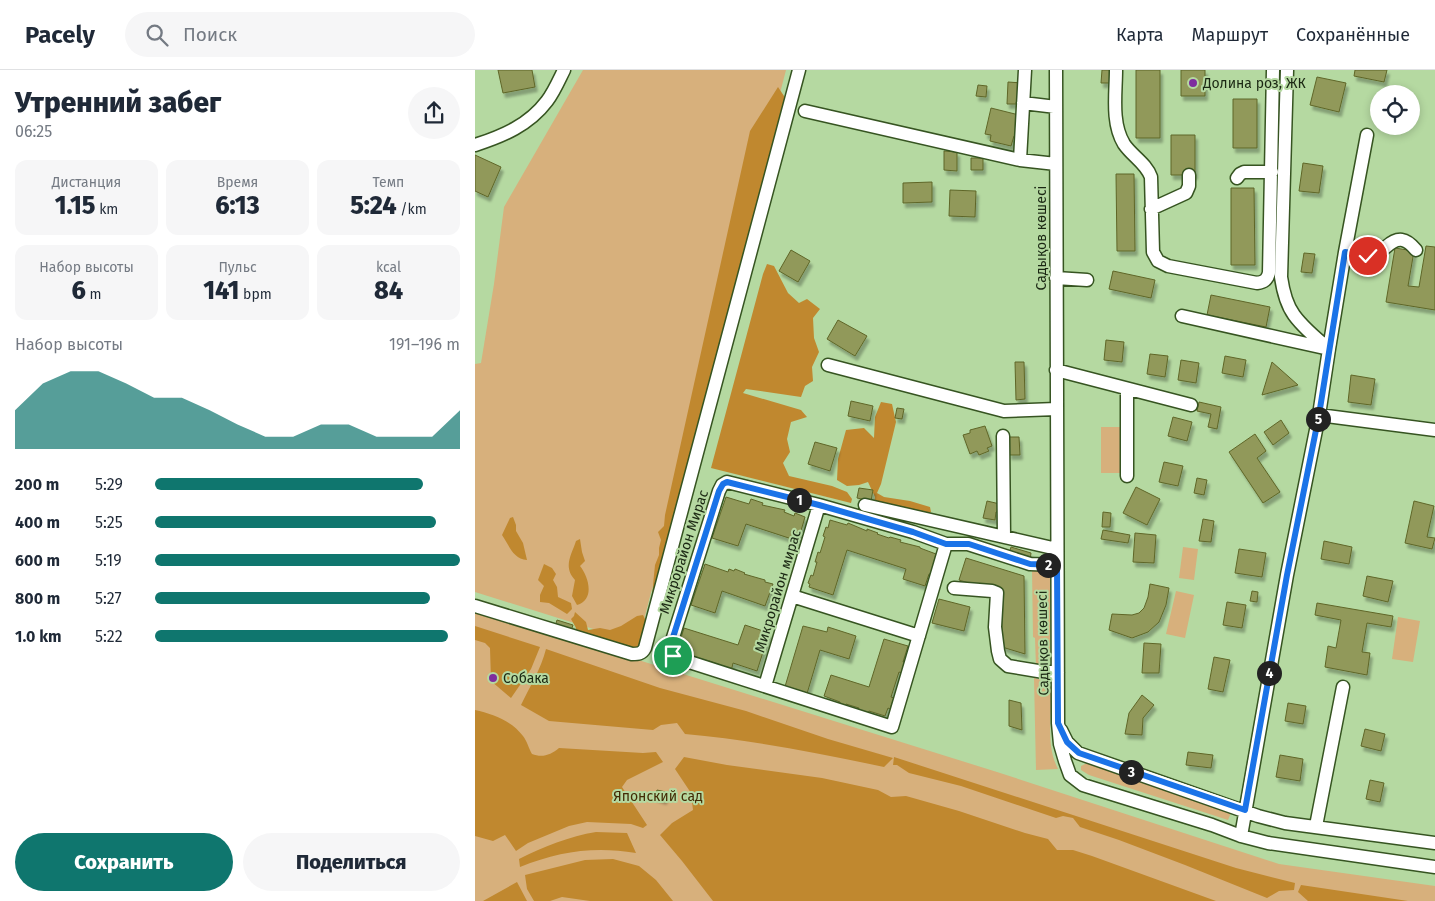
<!DOCTYPE html>
<html lang="ru">
<meta charset="utf-8">
<style>
body{margin:0;font-family:"Fira Sans",sans-serif;background:#f6f6f7;color:#1f2937;height:100vh;display:flex;flex-direction:column;font-size:19px;white-space:nowrap}
*{box-sizing:border-box;margin:0}
p{font-size:16px;color:#747a83}
.icon{flex:none;width:28px;height:28px;fill:none;stroke:currentColor;stroke-width:2;stroke-linecap:round;stroke-linejoin:round}
.map{position:relative;flex:1;overflow:hidden}
.drawer{display:flex;flex-direction:column;background:#fff;width:475px}
.drawer>*{flex:none}
.fabs{position:absolute;left:895px;top:15px;display:grid;gap:10px}
.fabs a{display:grid;place-items:center;width:50px;height:50px;border-radius:50%;background:#fff;box-shadow:0 2px 8px #0003;font-size:25px}
.pin{position:absolute;display:grid;place-items:center;width:42px;height:42px;color:#fff;margin:-21px;border:2px solid #fff;border-radius:50%;box-shadow:0 1px 5px #0007}
.km{position:absolute;width:25px;height:25px;margin:-12px;border-radius:50%;background:#222;color:#fff;font-size:14px;line-height:25px;text-align:center}
.round{display:grid;place-items:center;flex:none;width:52px;height:52px;border-radius:26px;background:#f6f6f7}
.overview{display:flex;align-items:center;justify-content:space-between;height:85px;padding:0 15px}
h1{font-size:28px;font-weight:800;line-height:38px}
.figures{display:grid;grid-template-columns:repeat(3,1fr);gap:8px;height:85px;padding:5px 15px}
.figures div{display:grid;align-content:center;border-radius:12px;background:#f6f6f7;text-align:center}
.figures b{font-size:25px;font-weight:800}
.figures small{font-size:14px;font-weight:400}
.figures p{font-size:14px}
.chart{height:140px;padding:10px 15px}
.chart p{display:flex;justify-content:space-between}
.chart svg{width:100%;height:90px;margin-top:5px;fill:#0f766e;opacity:.7}
.button{display:flex;gap:10px;margin-top:auto;padding:10px 15px}
.button a{flex:1;height:58px;border-radius:30px;background:#0f766e;color:#fff;font-size:20px;font-weight:800;line-height:58px;text-align:center}
.button a+a{background:#f6f6f7;color:#1f2937}
ul{padding:0 15px;list-style:none;font-size:16px}
li{display:grid;grid-template-columns:80px 60px 1fr;align-items:center;height:38px}
li i{height:12px;border-radius:6px;background:#0f766e}
header{display:flex;align-items:center;gap:30px;box-sizing:border-box;height:70px;padding:0 25px;background:#fff;border-bottom:1px solid #e0e1e3}
header strong{font-size:24px}
nav{display:flex;gap:28px;margin-inline-start:auto;font-size:18px}
.search{width:350px;height:45px;background:#f6f6f7;display:flex;align-items:center;gap:12px;box-sizing:border-box;padding:0 18px;border-radius:28px;color:#747a83;font-size:19px}
main{display:flex;flex:1;min-height:0}
.map>svg:first-child{display:block}
.green{fill:#d7b07c}
.forest{fill:#c0882f}
.building{fill:#91995a;stroke:#5f6628;filter:url(#shadow)}
.lines{fill:none;stroke-linecap:round;stroke-linejoin:round}
.minor-casing{stroke:#365421;stroke-width:15}
.minor{stroke:#fff;stroke-width:12}
.route-casing{stroke:#fff;stroke-width:10}
.route{stroke:#1a73e8;stroke-width:6}
.poi-dot{fill:#7e2e9e;stroke:#b5d9a1;stroke-width:2}
.labels{text-anchor:middle;dominant-baseline:central;stroke-width:4;stroke-linejoin:round;paint-order:stroke}
.poi-label{font-size:14px;fill:#1b2813;stroke:#b5d9a1;text-anchor:start}
.street-label{font-size:14px;fill:#1b2813;stroke:#b5d9a1}
.park-label{font-size:14px;fill:#422b05;stroke:#b5d9a1}
</style>
<header>
<strong>Pacely</strong>
<div class="search"><svg class="icon" aria-label="search" viewBox="0 0 24 24"><circle cx="10" cy="10" r="6"/><path d="M15 15l6 6"/></svg>Поиск</div>
<nav><a>Карта</a><a>Маршрут</a><a>Сохранённые</a></nav>
</header>
<main>
<section class="drawer">
<div class="overview"><div><h1>Утренний забег</h1><p>06:25</p></div><a class="round"><svg class="icon" aria-label="share" viewBox="0 0 24 24"><path d="M12 15V3M7 8l5-5 5 5M5 13v7h14v-7"/></svg></a></div>
<div class="figures">
<div><p>Дистанция</p><b>1.15<small> km</small></b></div>
<div><p>Время</p><b>6:13</b></div>
<div><p>Темп</p><b>5:24<small> /km</small></b></div>
</div>
<div class="figures">
<div><p>Набор высоты</p><b>6<small> m</small></b></div>
<div><p>Пульс</p><b>141<small> bpm</small></b></div>
<div><p>kcal</p><b>84</b></div>
</div>
<div class="chart"><p><span>Набор высоты</span>191–196 m</p>
<svg viewBox="0 0 160 44" preserveAspectRatio="none"><path d="M0 44V25L10 12L20 6L30 6L40 12L50 19L60 19L70 25L80 32L90 38L100 38L110 32L120 32L130 38L140 38L150 38L160 25V44z"/></svg>
</div>
<ul>
<li><b>200 m</b>5:29<i style="width:88%"></i></li>
<li><b>400 m</b>5:25<i style="width:92%"></i></li>
<li><b>600 m</b>5:19<i style="width:100%"></i></li>
<li><b>800 m</b>5:27<i style="width:90%"></i></li>
<li><b>1.0 km</b>5:22<i style="width:96%"></i></li>
</ul>
<div class="button"><a>Сохранить</a><a>Поделиться</a></div>
</section>
<div class="map">
<svg width="960" height="831" viewBox="0 0 960 831">
<defs>
<filter id="shadow"><feDropShadow dx="2.5" dy="4.5" stdDeviation="1" flood-color="#0004"/></filter>
</defs>
<rect width="100%" height="100%" fill="#b5d9a1"/>
<!-- green -->
<path class="green" d="M108,0h203l-148,573 -163,-51v-228l6,-1 13,-79 10,-77z
M626,357h23v46h-23z
M708,477l15,2 -4,31 -15,-2z
M557,499h5l4,5h7l2,3v80l-2,5 -12,5 -1,-29 -2,-1z
M701,521l18,4 -9,43 -19,-4z
M0,539l522,163 282,92 156,22v15h-960z
M923,547l22,4 -7,41 -21,-3z
M559,608c11,2 16,4 18,15 -1,25 -6,53 6,76l-22,1z
M612,693l146,45 -5,12 -139,-45 -8,-5v-4z"/>
<!-- forest -->
<path class="forest" d="M303,17l8,12 -110,409 2,9 -27,88 4,-40 4,-10v-7l2,-8 -3,-8 6,-6 1,-11 85,-384z
M292,194l7,2 14,27 11,10 8,-4 13,10 -7,9 1,20 5,14 -7,15 1,14 -8,5 -4,11 -55,-8 -3,4 58,17 6,7 -16,5 -4,17 3,13 -7,11 6,13 43,10 15,6 5,7 -1,4 -140,-35 52,-194z
M406,332l11,2 4,18 -15,62 -4,9 7,4 26,4 20,6 1,5 -6,2 -51,-11 1,-6 -7,-15 -9,3 -12,1 -10,-6 1,-21 8,-29 18,-2 10,10 1,-21z
M38,447l3,8v6l7,12 4,17c-14,-1 -18,-15 -25,-25l8,-17z
M105,469l2,13 3,9 -5,5c9,11 15,34 -3,39l-5,-9 3,-16c-12,-13 -4,-24 1,-39z
M69,494l8,4 4,6 -3,6 4,7 1,10 13,6 1,6 -5,5 -18,-11 -9,-1v-7l4,-9 -6,-6z
M100,542l11,10 2,8 12,-2 10,2 11,-4 16,-10 6,-1 4,8 -9,26 -63,-17 1,-4 -5,-9 3,-3z
M0,556l65,21 -9,22 -20,29 -20,-17 -1,-33 -5,-5 -10,-3z
M71,579l114,39 86,23 82,28 65,19 -9,9c-66,-14 -132,-27 -199,-33l-8,-11 -16,2 -8,5 -104,-9 -28,-16c9,-19 20,-36 25,-56z
M0,640c18,4 37,11 48,26 4,5 6,13 9,18 10,4 19,1 27,-6l84,5 13,-1 7,10 -36,18 -5,7 25,38 -4,3 -12,-4 -44,-2 -18,4 -41,17 -12,8 -11,-16 -12,6 -18,-5z
M209,687l43,8 95,13 56,12 13,7 15,-1 53,15 66,22 23,6 9,11h16l19,6 124,45h-503l-31,-40 -22,-26 12,-12 21,-13 -2,-17 -16,-24z
M419,687l342,111 59,15 -1,7 -15,1 -12,7 -82,-33 -66,-25 -39,-13 -7,-9 -10,-2 -7,2 -95,-32 -52,-13 -12,-8h-4z
M121,762l31,1 9,20c-41,-7 -77,-2 -116,14l-1,-8c24,-12 51,-23 77,-27z
M138,789l26,7 17,14 17,21h-83l-28,-4 -12,4h-16l-7,-12 -2,-14 60,-15z
M42,812l10,19h-44z
M826,815l107,16h-100l-10,-9z"/>
<!-- building -->
<path class="building" d="M23,0h34l3,17 -32,6z
M627,0h8v13h-9z
M661,0h24v68h-24z
M706,0h24v26h-24z
M880,0h32l-3,12 -30,-6z
M842,7l29,6 -7,29 -29,-7z
M533,12l14,1 -1,21h-14z
M503,15l9,1 -1,11 -10,-1z
M758,29h24v49h-24z
M516,38l28,7 -3,21h-2l-3,10 -21,-5 1,-6 -6,-1z
M696,65h24v40h-24z
M469,81l13,1v19l-13,-1z
M0,85l26,12 -13,30 -13,-6z
M496,88h12v12h-12z
M828,93l20,3 -4,27 -20,-2z
M641,104h18l1,77h-18z
M457,112v20l-29,1v-20z
M756,118h23l1,77h-24z
M475,120l26,1 -1,26 -26,-1z
M951,176l9,1v63l-49,-8 9,-54 19,3 -6,35 11,1z
M316,180l19,11 -12,21 -19,-11z
M829,183l11,1 -3,19 -11,-1z
M638,201l42,9 -4,18 -42,-9z
M736,225l59,12 -4,20 -59,-12z
M363,250l29,16 -12,20 -28,-17z
M631,270l18,2 -2,20 -18,-2z
M675,284l18,2 -3,21 -18,-3z
M750,286l21,4 -3,17 -21,-4z
M706,290l18,3 -3,20 -18,-3z
M540,292h9l1,37 -9,1z
M797,292l26,23 -36,10z
M876,305l24,4 -4,26 -23,-3z
M376,331l22,5 -3,15 -22,-5z
M724,332l22,5 -4,22 -9,-2 3,-13 -14,-3z
M422,338l7,1 -2,10 -7,-1z
M698,347l19,5 -5,19 -19,-5z
M806,350l8,13 -16,12 -9,-13z
M510,356l7,20 -5,2 2,3 -10,4 -2,-4 -7,3 -7,-19 7,-2v-3z
M780,364l11,17 -9,7 23,34 -17,11 -34,-51z
M534,367h10l1,18h-11z
M340,372l22,6 -7,23 -22,-7z
M689,392l19,4 -5,20 -19,-4z
M722,408l10,2 -3,15 -10,-2z
M661,417l24,12 -13,26 -24,-12z
M384,418l14,2 -2,11 -14,-3z
M251,427l23,7 2,-5 12,4 -1,2 23,5 -1,2 10,4 1,-3 10,4 -7,24 -52,-17 -8,22 -26,-8z
M512,431l13,3 -1,8h-3l-1,8 -12,-2z
M939,431l20,5 -7,31 8,1 -3,11 -27,-6z
M628,442l8,1 -1,14h-8z
M728,449l11,2 -3,21 -12,-1z
M355,450l17,5 1,-2 19,8v-2l11,4 -1,1 12,4 1,-1 11,3 -1,2 20,5v1l16,6 -5,20h-2l-4,12 -22,-7 3,-10 -59,-19 -14,45 -24,-8 1,-3 -2,-1 3,-8 2,1 4,-14h-2l3,-10 2,1 5,-16 -2,-1 3,-9 2,1z
M628,460l27,5 -2,8 -27,-4z
M660,463l21,2 -2,28 -21,-1z
M849,471l28,6 -3,17 -28,-5z
M536,477l20,6 -1,7 -21,-6z
M764,479l27,4 -4,24 -27,-4z
M491,488l58,18 1,78 -23,-7 -1,-54 -42,-13z
M230,494l23,8 1,-3 5,2 1,-2 10,4 -1,1 21,6v2l8,2 -8,22 -43,-15 -7,22 -24,-8z
M892,506l26,5 -5,21 -25,-6z
M675,514l19,4 -3,17 -7,17 -11,10 -16,6 -23,-8 3,-16 20,1 7,-2 5,-5 4,-11z
M777,521l6,1 -1,10 -7,-1z
M464,529l31,8 -6,24 -32,-8z
M752,532l19,3 -4,23 -19,-3z
M842,533l76,13 -2,11 -24,-4 -5,29 8,1 -3,22 -42,-8 3,-21 8,2 5,-28 -26,-5z
M82,550l16,5 -2,6 -16,-4z
M270,555l24,8 -12,38 -24,-8 -2,9 -12,-4 1,-3 -11,-4v3l-12,-4 1,-2 -10,-4 -1,3 -6,-2v-3l-4,-1 7,-23 54,17z
M328,556l24,6 1,-5 28,9 -7,23 -29,-9 -14,47 -22,-7z
M409,569l24,7 -5,16h2l-3,11 -3,-1 -8,25 3,1 -4,11 -2,-1 -3,8 -16,-5 -1,2 -10,-3 1,-2 -13,-4 -1,2 -5,-2v-2l-16,-6 7,-21 38,12z
M669,573l17,1 -2,29h-17z
M739,587l16,3 -7,32 -15,-3z
M667,625l12,10 -11,13 -1,17 -17,-1 4,-21z
M534,630l12,3 1,27 -13,-4z
M813,633l18,3 -3,18 -18,-3z
M890,659l20,5 -4,17 -20,-5z
M713,682l25,3 -2,13 -25,-3z
M805,685l23,4 -3,22 -24,-4z
M895,710l14,3 -4,19 -14,-3z
M182,720l9,2 -2,8 -9,-3z"/>
<g class="lines">
<defs>
<path id="minor" d="M550,0l-5,90 36,4
M581,0l2,653 2,21 5,17 5,14 13,10 129,40 29,11 27,7 167,24
M641,0c0,23 -5,53 8,74 8,12 22,19 27,33l2,75 5,9 10,5 89,17c7,-1 10,-3 12,-10l4,-203
M548,33l33,4
M330,41l215,49
M0,75c28,-9 54,-20 72,-44 7,-9 12,-21 17,-31
M762,108l3,-4 4,-2h28
M676,139l35,-16 3,-7v-11
M870,182l22,-117
M581,208l31,2
M707,246l147,33 16,-97c9,2 23,7 32,2 3,-1 6,-5 9,-7 12,-11 20,-9 30,3
M353,295l176,46 52,-2
M581,300l135,35
M652,319v87
M844,345l116,15
M528,366l1,101
M390,435l192,44
M471,474l-54,183 -212,-68c-7,-3 -10,-5 -10,-12l49,-156 3,-6 5,-3 92,23 94,27 33,12h22l62,20 27,1
M479,518l38,3 5,2 -2,34 3,24 2,8 8,7 36,6h14
M317,526l127,40
M0,536l157,48c6,0 10,0 13,-6l154,-578
M290,616l54,-181
M586,660l6,12 11,11 180,63 27,7 150,20
M841,756l27,-139
M766,766l46,-261 32,-160 10,-66c-11,-9 -27,-23 -35,-34 -8,-11 -11,-24 -13,-38l6,-207"/>
</defs>
<!-- minor casing -->
<use href="#minor" class="minor-casing"/>
<!-- minor -->
<use href="#minor" class="minor"/>
</g>
<g class="lines">
<defs>
<path id="route" d="M198,586l-3,-4v-5l49,-156 4,-7 4,-2 92,23 94,27 33,12h23l61,20 27,1 1,158 9,19 12,11 166,57 42,-235 32,-160 26,-163 23,4"/>
</defs>
<!-- route casing -->
<use href="#route" class="route-casing"/>
<!-- route -->
<use href="#route" class="route"/>
</g>
<!-- markers -->
<g class="poi-dot">
<circle cx="718" cy="13" r="5"/>
<circle cx="18" cy="608" r="5"/>
</g>
<g class="labels">
<!-- poi labels -->
<g class="poi-label">
<text x="728" y="13">Долина роз, ЖК</text>
<text x="28" y="608">Собака</text>
</g>
<!-- street labels -->
<g class="street-label">
<text transform="translate(566 168) rotate(-90)">Садықов көшесі</text>
<text transform="translate(209 482) rotate(-72)">Микрорайон Мирас</text>
<text transform="translate(303 521) rotate(-73)">Микрорайон мирас</text>
<text transform="translate(568 573) rotate(-91)">Садықов көшесі</text>
</g>
<!-- park labels -->
<g class="park-label">
<text x="183" y="726">Японский сад</text>
</g>
</g>
</svg>
<div class="fabs">
<a><svg class="icon" aria-label="locate" viewBox="0 0 24 24"><circle cx="12" cy="12" r="6"/><path d="M12 2v4M12 18v4M2 12h4M18 12h4"/></svg></a>
</div>
<div class="pin" style="left:198px;top:586px;background:#1e9e55"><svg class="icon" aria-label="arrive" viewBox="0 0 24 24"><path d="M6 21V4h12l-3 4 3 4H6"/></svg></div>
<div class="pin" style="left:893px;top:186px;background:#d93025"><svg class="icon" aria-label="check" viewBox="0 0 24 24"><path d="M5 12l5 5 9-10"/></svg></div>
<b class="km" style="left:324px;top:430px">1</b>
<b class="km" style="left:573px;top:495px">2</b>
<b class="km" style="left:656px;top:702px">3</b>
<b class="km" style="left:794px;top:603px">4</b>
<b class="km" style="left:843px;top:349px">5</b>
</div>
</main>
